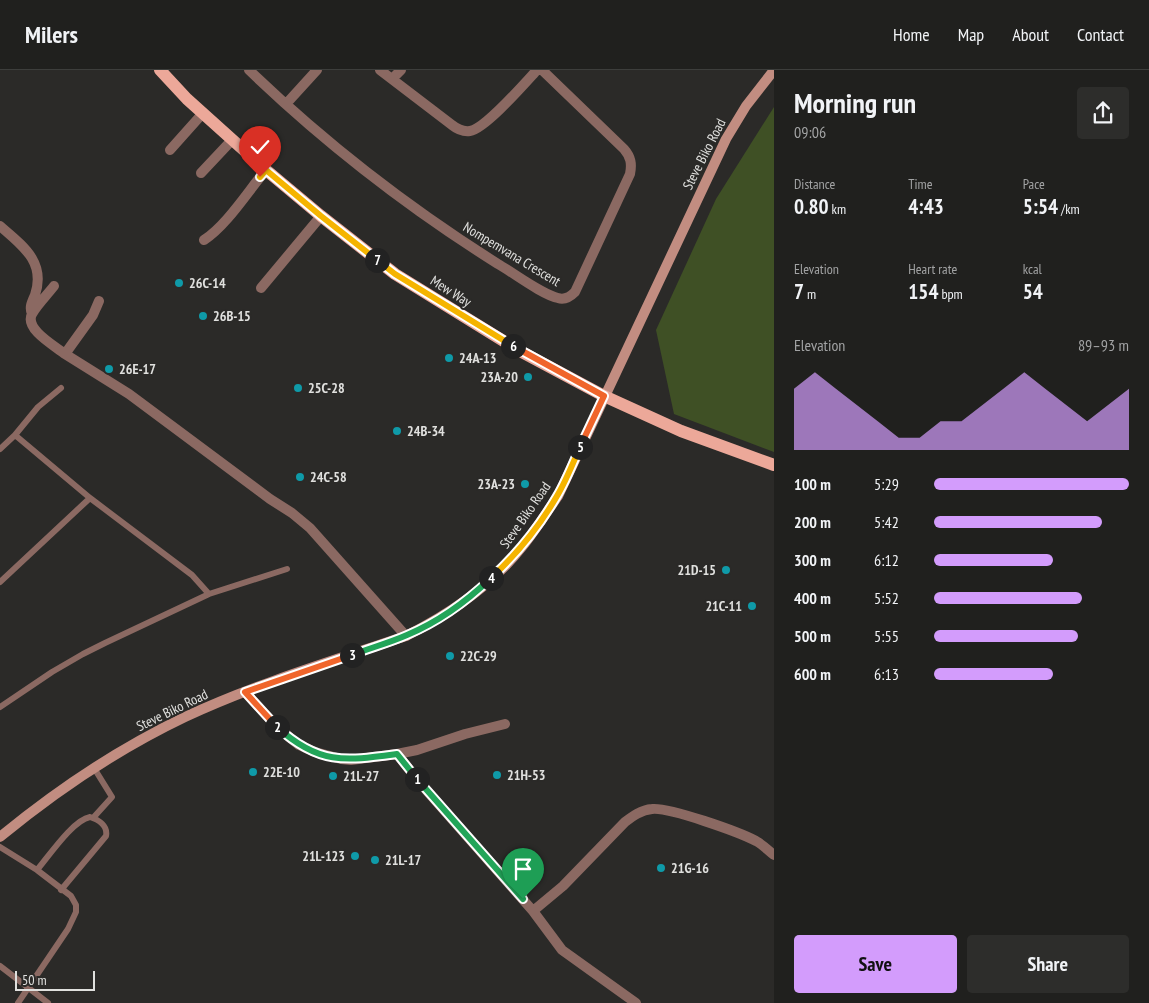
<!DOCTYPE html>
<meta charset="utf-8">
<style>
body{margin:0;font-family:"PT Sans Narrow",sans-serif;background:#2d2d2b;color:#f1f3f6;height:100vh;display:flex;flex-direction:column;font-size:19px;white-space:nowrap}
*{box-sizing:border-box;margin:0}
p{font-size:16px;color:#a2a3a4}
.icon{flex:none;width:28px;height:28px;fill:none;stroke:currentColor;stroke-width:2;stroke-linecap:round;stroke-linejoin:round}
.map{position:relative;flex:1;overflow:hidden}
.sheet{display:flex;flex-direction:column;background:#20201e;width:375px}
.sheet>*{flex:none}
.scale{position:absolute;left:15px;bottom:12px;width:80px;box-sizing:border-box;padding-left:5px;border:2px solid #e0e0de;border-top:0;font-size:14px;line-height:18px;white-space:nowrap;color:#e0e0de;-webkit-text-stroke:4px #2b2a28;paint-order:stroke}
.pin{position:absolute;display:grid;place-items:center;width:42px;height:42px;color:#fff;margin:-51px -21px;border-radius:50% 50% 50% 0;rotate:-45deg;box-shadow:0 0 5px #0007}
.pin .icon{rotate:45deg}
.km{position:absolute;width:25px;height:25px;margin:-12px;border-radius:50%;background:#222;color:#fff;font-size:14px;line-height:25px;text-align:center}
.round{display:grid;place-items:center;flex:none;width:52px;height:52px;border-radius:5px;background:#2d2d2b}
.summary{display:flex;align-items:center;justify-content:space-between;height:85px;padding:0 20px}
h1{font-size:28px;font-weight:700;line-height:38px}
.metrics{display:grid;grid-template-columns:repeat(3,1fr);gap:8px;height:85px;padding:5px 20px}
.metrics div{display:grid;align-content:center}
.metrics b{font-size:21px;font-weight:700}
.metrics small{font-size:14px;font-weight:400}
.metrics p{font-size:14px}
.chart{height:140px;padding:10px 20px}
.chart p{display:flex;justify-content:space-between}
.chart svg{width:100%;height:90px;margin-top:5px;fill:#d39cfc;opacity:.7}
.cta{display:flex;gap:10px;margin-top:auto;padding:10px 20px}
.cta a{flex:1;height:58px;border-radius:5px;background:#d39cfc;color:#111;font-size:20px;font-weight:700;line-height:58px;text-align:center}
.cta a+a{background:#2d2d2b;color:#f1f3f6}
ul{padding:0 20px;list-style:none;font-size:16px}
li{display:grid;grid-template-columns:80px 60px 1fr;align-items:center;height:38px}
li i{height:12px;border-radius:6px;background:#d39cfc}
header{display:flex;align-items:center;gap:30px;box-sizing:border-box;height:70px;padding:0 25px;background:#20201e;border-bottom:1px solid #3d3e3c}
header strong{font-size:24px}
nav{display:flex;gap:28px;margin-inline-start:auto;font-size:18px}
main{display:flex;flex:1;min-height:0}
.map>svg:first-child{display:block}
.green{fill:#3f5025}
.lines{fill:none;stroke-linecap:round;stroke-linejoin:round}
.lane{stroke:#8b6962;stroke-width:6}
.street{stroke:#8b6962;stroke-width:10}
.secondary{stroke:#c28d81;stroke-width:10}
.primary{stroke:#eca899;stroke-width:12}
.split-1-casing{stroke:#fff;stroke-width:10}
.split-2-casing{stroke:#fff;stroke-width:10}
.split-3-casing{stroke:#fff;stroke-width:10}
.split-4-casing{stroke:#fff;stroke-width:10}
.split-5-casing{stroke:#fff;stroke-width:10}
.split-6-casing{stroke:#fff;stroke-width:10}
.split-7-casing{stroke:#fff;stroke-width:10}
.split-8-casing{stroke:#fff;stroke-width:10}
.split-1{stroke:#22a559;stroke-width:6}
.split-2{stroke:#22a559;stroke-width:6}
.split-3{stroke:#f0652b;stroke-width:6}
.split-4{stroke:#22a559;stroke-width:6}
.split-5{stroke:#f5b400;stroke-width:6}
.split-6{stroke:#f0652b;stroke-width:6}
.split-7{stroke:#f5b400;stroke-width:6}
.split-8{stroke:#f5b400;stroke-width:6}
.culture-dot{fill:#0f9aa8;stroke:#2b2a28;stroke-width:2}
.labels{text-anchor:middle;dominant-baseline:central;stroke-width:4;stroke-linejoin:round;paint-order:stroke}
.street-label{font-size:14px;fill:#e0e0de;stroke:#2b2a28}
.poi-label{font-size:14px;font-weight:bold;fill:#e0e0de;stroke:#2b2a28;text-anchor:start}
</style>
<header>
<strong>Milers</strong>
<nav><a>Home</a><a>Map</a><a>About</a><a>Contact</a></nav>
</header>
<main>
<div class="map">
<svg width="774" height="933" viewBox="0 0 774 933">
<rect width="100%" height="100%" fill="#2b2a28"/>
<!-- green -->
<path class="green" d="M774,37v345l-100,-38 -18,-84 60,-131z"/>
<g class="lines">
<!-- lane -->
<path class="lane" d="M15,365l23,-28 23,-19
M0,379l15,-14 75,63 102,77 17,19
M0,512l90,-84
M0,637l52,-35 31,-18 22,-11 104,-49 78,-25
M93,748l19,-21 -18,-29
M0,777l37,23 34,26 5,9v7l-8,17 -50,74
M37,800c12,-14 36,-50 53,-53 9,3 18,9 16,19l-45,54
M0,896l48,37"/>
<!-- street -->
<path class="street" d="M249,0c76,73 160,138 249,194 16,9 43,30 60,34 6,2 12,-1 17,-6l55,-118c2,-10 1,-17 -6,-25l-82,-79
M380,0l72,55c5,4 11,7 18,6 15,-2 55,-48 67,-61
M392,9l9,-9
M286,34l31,-34
M170,80l33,-37
M201,103l31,-33
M0,156c23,20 46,36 35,69 -3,7 -6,12 -3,19
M204,170c23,-15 44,-49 62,-70
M54,216c-7,9 -17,19 -22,28 -8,15 23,32 33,40
M261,218l60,-72
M99,231l-6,14 -28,39 64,40 141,105 22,14 18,15 96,108
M245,622l33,36 21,17 16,7 26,7 10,1 46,-6 20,-4 48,-16 40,-10
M397,684l23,29 113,128 29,39 74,53
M533,841l30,-25 62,-64c8,-6 16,-12 27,-13 17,-2 87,23 104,32 7,4 12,9 18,14"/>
<!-- secondary -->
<path class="secondary" d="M0,767c57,-47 118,-88 185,-120 71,-33 147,-56 221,-81 44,-22 86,-51 116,-89 13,-16 24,-34 36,-51l168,-357 20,-33 28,-36"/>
<!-- primary -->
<path class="primary" d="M160,0l27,29 79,71 55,46 74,58 123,76 86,46 77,35 93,34"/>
</g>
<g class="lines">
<defs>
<path id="split-1" d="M417,709l106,120"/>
<path id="split-2" d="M277,657c42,38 68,34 120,27l20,25"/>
<path id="split-3" d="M277,657l-32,-35 107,-37"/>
<path id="split-4" d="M352,585c18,-7 37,-12 55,-20 31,-13 60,-34 84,-57"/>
<path id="split-5" d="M491,508c26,-24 48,-51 66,-82 9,-15 16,-33 23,-49"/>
<path id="split-6" d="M513,276l91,50 -24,51"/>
<path id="split-7" d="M377,190l18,14 118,72"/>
<path id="split-8" d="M260,107l6,-7 55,46 56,44"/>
</defs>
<!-- split-1 casing -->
<use href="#split-1" class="split-1-casing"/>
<!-- split-2 casing -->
<use href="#split-2" class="split-2-casing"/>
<!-- split-3 casing -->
<use href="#split-3" class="split-3-casing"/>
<!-- split-4 casing -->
<use href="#split-4" class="split-4-casing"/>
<!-- split-5 casing -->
<use href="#split-5" class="split-5-casing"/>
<!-- split-6 casing -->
<use href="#split-6" class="split-6-casing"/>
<!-- split-7 casing -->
<use href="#split-7" class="split-7-casing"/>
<!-- split-8 casing -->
<use href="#split-8" class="split-8-casing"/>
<!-- split-1 -->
<use href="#split-1" class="split-1"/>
<!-- split-2 -->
<use href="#split-2" class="split-2"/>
<!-- split-3 -->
<use href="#split-3" class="split-3"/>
<!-- split-4 -->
<use href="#split-4" class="split-4"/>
<!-- split-5 -->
<use href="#split-5" class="split-5"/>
<!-- split-6 -->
<use href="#split-6" class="split-6"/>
<!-- split-7 -->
<use href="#split-7" class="split-7"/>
<!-- split-8 -->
<use href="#split-8" class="split-8"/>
</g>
<!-- markers -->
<g class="culture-dot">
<circle cx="179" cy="213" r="5"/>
<circle cx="203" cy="246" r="5"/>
<circle cx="449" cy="288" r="5"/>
<circle cx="109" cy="299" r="5"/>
<circle cx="528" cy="307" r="5"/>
<circle cx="298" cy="318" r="5"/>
<circle cx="397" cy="361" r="5"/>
<circle cx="300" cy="407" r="5"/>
<circle cx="525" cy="414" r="5"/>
<circle cx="726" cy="500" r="5"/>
<circle cx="752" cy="536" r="5"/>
<circle cx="450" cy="586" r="5"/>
<circle cx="253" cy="702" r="5"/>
<circle cx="497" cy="705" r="5"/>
<circle cx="333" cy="706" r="5"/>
<circle cx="355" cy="786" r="5"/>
<circle cx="375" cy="790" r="5"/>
<circle cx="661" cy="798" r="5"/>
</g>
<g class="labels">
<!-- street labels -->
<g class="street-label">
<text transform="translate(704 84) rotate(-63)">Steve Biko Road</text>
<text transform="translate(512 184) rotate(31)">Nompemvana Crescent</text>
<text transform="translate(451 221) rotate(32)">Mew Way</text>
<text transform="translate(525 445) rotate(-55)">Steve Biko Road</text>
<text transform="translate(172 640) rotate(-26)">Steve Biko Road</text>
</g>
<!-- poi labels -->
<g class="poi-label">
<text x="189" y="213">26C-14</text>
<text x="213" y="246">26B-15</text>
<text x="459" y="288">24A-13</text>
<text x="119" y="299">26E-17</text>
<text x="518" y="307" text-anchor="end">23A-20</text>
<text x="308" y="318">25C-28</text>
<text x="407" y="361">24B-34</text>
<text x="310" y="407">24C-58</text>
<text x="515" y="414" text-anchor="end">23A-23</text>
<text x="716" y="500" text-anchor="end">21D-15</text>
<text x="742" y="536" text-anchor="end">21C-11</text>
<text x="460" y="586">22C-29</text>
<text x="263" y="702">22E-10</text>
<text x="507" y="705">21H-53</text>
<text x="343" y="706">21L-27</text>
<text x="345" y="786" text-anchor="end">21L-123</text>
<text x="385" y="790">21L-17</text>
<text x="671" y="798">21G-16</text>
</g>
</g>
</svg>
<div class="scale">50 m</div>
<div class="pin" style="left:523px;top:829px;background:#1e9e55"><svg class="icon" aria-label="arrive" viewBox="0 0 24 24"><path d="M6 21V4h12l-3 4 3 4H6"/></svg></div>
<div class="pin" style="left:260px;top:107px;background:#d93025"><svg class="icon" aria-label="check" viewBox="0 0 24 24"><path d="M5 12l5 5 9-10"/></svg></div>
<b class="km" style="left:417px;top:709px">1</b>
<b class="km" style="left:277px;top:657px">2</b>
<b class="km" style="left:352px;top:585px">3</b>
<b class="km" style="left:491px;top:508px">4</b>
<b class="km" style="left:580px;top:377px">5</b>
<b class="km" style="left:513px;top:276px">6</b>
<b class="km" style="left:377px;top:190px">7</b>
</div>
<section class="sheet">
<div class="summary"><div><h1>Morning run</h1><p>09:06</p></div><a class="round"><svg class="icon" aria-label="share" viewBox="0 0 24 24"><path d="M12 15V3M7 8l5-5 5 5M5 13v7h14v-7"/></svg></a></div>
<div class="metrics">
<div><p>Distance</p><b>0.80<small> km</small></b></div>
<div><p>Time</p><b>4:43</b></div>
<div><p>Pace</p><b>5:54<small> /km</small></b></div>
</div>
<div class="metrics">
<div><p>Elevation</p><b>7<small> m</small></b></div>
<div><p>Heart rate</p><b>154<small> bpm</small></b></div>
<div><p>kcal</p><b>54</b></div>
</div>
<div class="chart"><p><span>Elevation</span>89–93 m</p>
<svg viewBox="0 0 160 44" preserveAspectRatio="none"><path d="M0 44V14L10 6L20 14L30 22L40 30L50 38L60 38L70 30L80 30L90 22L100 14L110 6L120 14L130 22L140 30L150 22L160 14V44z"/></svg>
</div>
<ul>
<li><b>100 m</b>5:29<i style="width:100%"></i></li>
<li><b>200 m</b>5:42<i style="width:86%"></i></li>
<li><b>300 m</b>6:12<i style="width:61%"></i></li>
<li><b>400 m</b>5:52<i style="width:76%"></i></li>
<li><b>500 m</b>5:55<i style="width:74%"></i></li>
<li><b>600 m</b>6:13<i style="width:61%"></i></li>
</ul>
<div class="cta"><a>Save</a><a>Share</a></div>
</section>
</main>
